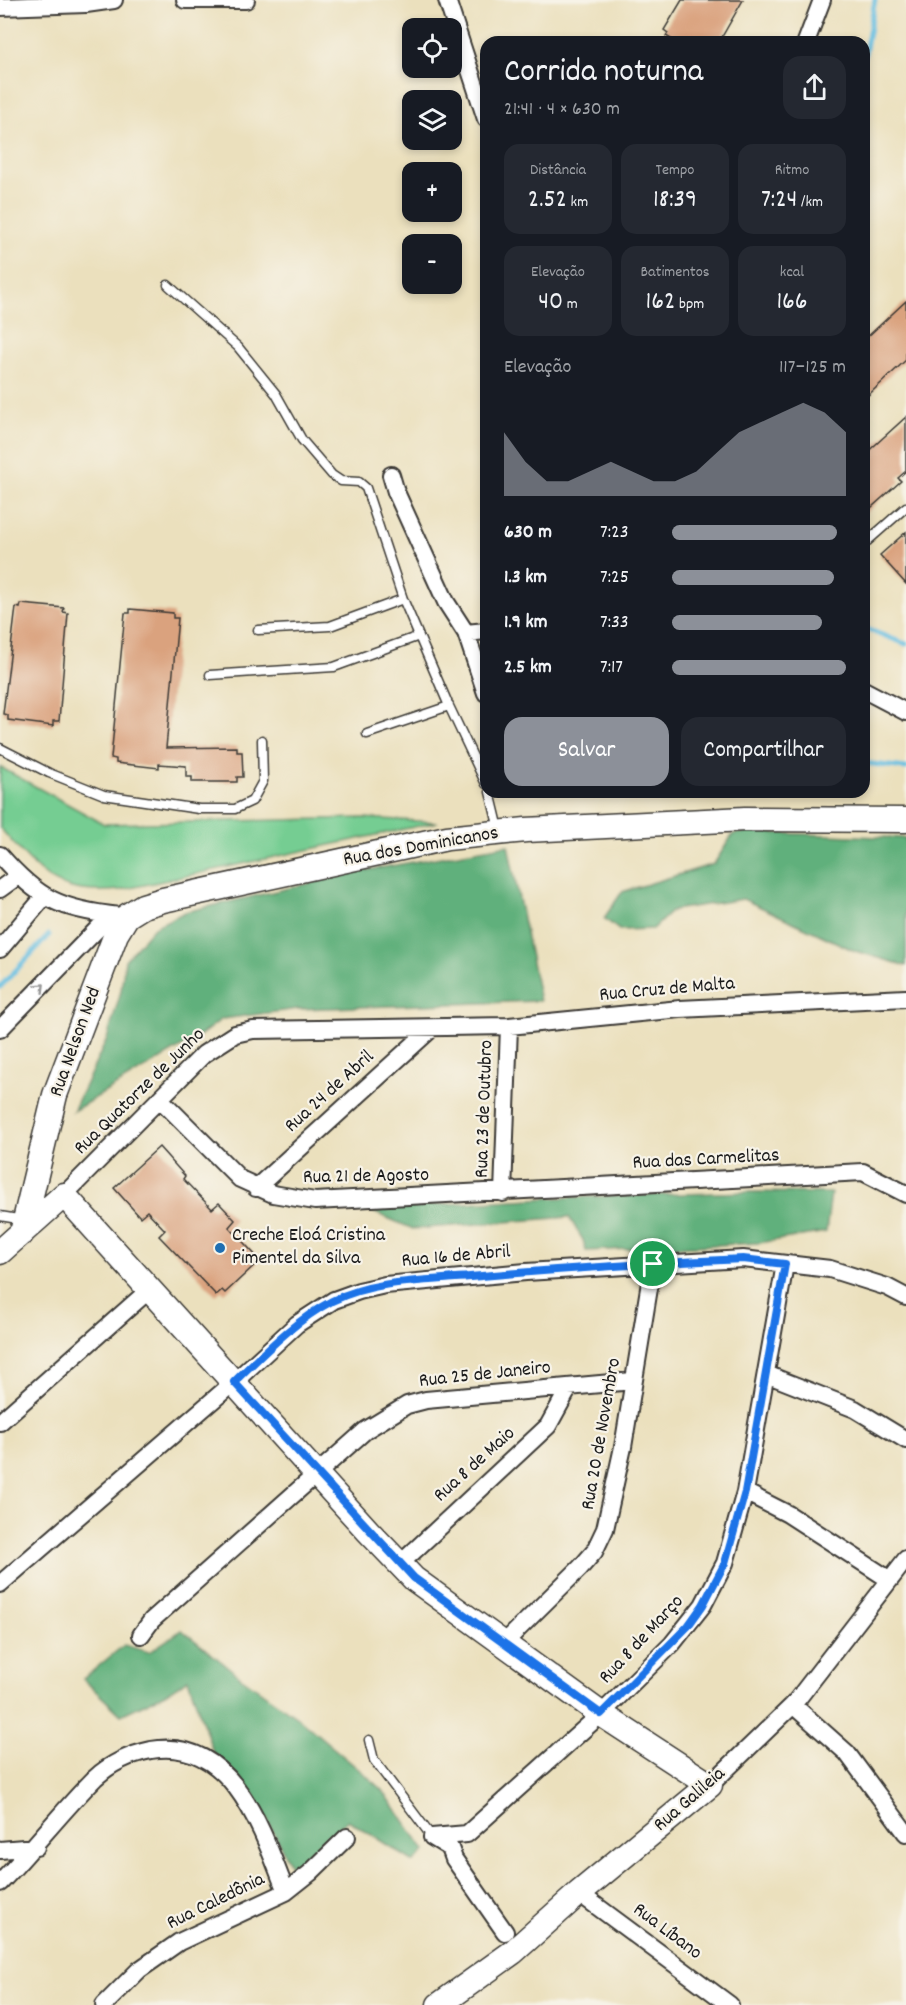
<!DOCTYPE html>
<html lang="pt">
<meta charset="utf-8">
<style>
body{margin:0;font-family:Dekko,sans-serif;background:#242831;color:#f1f3f6;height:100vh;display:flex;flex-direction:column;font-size:22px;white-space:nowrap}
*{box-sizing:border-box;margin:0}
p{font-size:20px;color:#9ea1a6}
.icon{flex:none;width:33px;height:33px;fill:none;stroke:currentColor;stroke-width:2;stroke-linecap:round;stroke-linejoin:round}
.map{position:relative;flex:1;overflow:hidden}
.drawer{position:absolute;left:480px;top:36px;width:390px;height:762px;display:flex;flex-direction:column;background:#171b24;border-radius:18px;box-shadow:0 3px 9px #0003}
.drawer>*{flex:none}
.controls{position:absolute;left:402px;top:18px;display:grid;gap:12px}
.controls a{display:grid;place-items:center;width:60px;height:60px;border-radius:12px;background:#171b24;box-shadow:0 3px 9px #0003;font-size:30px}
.pin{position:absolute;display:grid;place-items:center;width:51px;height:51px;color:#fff;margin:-26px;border:3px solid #fff;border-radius:50%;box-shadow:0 2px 6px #0007}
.round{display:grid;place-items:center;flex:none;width:63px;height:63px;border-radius:18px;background:#242831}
.summary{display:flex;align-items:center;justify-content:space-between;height:102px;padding:0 24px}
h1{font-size:33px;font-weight:600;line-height:45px}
.stats{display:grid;grid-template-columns:repeat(3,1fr);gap:9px;height:102px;padding:6px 24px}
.stats div{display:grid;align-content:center;border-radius:15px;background:#242831;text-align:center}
.stats b{font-size:26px;font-weight:600}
.stats small{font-size:16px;font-weight:400}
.stats p{font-size:16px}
.chart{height:168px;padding:12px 24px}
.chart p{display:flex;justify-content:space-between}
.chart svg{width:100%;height:108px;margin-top:6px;fill:#8c9099;opacity:.7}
.button{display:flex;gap:12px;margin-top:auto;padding:12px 24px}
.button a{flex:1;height:69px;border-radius:18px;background:#8c9099;color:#fff;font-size:24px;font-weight:600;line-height:69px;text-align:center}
.button a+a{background:#242831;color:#f1f3f6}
ul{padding:0 24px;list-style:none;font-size:20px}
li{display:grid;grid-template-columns:96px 72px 1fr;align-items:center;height:45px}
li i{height:15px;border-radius:8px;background:#8c9099}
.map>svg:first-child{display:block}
.green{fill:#75cd92;stroke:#487457;stroke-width:1.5}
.forest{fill:#60b07c;stroke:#3e664c;stroke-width:1.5}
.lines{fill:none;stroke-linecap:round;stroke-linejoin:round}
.stream{stroke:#63bee1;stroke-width:5}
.building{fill:#daa27e}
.lane-casing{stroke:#3b3934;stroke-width:11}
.street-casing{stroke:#3b3934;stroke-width:20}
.secondary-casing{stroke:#3b3934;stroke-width:27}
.lane{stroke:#fff;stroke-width:8}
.street{stroke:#fff;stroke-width:16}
.secondary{stroke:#fff;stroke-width:24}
.oneway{stroke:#999}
.route-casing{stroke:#fff;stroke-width:12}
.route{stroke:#1a73e8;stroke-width:8}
.poi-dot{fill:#1f6fb2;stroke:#f7f3e8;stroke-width:2}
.labels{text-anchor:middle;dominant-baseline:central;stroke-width:4.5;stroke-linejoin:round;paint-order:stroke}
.street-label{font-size:20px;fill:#1c1c1c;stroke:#f7f3e8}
.poi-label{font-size:20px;fill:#1c1c1c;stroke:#f7f3e8;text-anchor:start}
</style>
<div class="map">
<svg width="906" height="2005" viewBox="0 0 906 2005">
<rect width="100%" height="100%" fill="#f7f3e8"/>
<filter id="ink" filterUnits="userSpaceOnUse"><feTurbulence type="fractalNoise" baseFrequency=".0167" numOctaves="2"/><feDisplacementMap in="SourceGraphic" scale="12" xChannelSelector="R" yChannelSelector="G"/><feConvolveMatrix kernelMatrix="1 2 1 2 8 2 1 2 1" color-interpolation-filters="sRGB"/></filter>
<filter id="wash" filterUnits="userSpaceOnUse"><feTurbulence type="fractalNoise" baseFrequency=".008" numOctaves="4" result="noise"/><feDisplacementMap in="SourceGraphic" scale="24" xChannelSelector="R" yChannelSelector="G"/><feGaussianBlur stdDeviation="1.35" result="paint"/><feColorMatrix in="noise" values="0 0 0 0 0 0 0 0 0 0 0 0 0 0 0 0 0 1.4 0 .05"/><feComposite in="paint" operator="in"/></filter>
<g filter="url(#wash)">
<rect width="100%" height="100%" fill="#ebe0bd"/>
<!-- green -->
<path class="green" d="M0,767l104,57 259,-6 74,4 -316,68c-68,6 -79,-15 -121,-62z"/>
<!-- forest -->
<path class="forest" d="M747,832l159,6v128l-51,-15 -112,-52 -70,11 -20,19 -34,1 -15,-12 18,-26 92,-28 19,-30z
M508,845l32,156 -242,8 -76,10 -24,18 -125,74 34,-72 14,-48 4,-31 29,-33 31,-15 183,-42z
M751,1192l80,1 -5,39 -67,11 -173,8 -3,-11 -14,-23 -156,12 -47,-20 183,-11z
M182,1630l60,48 55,39 85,72 43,62 -11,11 -66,-42 -56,49 -39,-77 -40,-40 -25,-73 -19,13 -48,23 -38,-36 41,-34 25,7z"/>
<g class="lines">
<!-- stream -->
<path class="stream" d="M864,58l11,-58
M864,628l42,16
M864,763l42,5
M0,987l49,-52"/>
</g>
<g id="blocks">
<!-- building -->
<path class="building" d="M682,0h61l-24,42h-43l-10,-6 2,-3 -4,-3z
M906,301v59l-42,39v-59z
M906,417v54l-8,7 3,3 -37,33v-59z
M906,532v52l-26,-29z
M21,604l43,4 -1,4 5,1 -9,108h-6v5l-45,-6v-5l-5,-1 13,-107 4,1z
M130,609l43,4v5h5l-12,130 71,-1v5h5l1,25h-6v5h-45v-5h-6v-11l-27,-2v4l-43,-5v-4l-5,-1 14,-145h5z
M159,1147l26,29 -2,3 29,30 7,-6 16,17 -6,7 31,33 -35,33 -3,-3 -6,5 -57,-59 6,-6 -18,-19 -7,6 -26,-29z"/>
</g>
</g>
<g filter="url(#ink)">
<use href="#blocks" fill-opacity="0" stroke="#3b3934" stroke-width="1.5"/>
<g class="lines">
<defs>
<path id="lane" d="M168,285l70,62 38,47 26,46 30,35 9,6 18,1 7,6 37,111 46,107 37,78
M864,544l42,-37
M258,630l72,-4 73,-27
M210,675l124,-8 85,-31
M367,734l82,-28
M0,748l49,25 55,22 95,14h36l17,-8 11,-20 -1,-41
M490,792l9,37
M0,1216l24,4
M369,1740l5,20 58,77"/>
<path id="street" d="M185,0h61
M447,0l39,119
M0,7l86,-3 28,-4
M806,42l16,-42
M391,475l5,17 50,110 20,31 20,60
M466,633l20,-2
M864,690l42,22
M0,855c38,44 61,55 120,61
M0,889l18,-13
M0,949l44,-52
M0,1029l111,-114
M160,1099l80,80 33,15 42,7 548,-29 43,22
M256,1188l176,-160
M503,1193l6,-167
M64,1195l140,-141 31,-20 18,-4 256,-4 171,-17 226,-11
M766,1374l89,35 51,31
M0,1422l149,-132
M745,1492l43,22 102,66
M399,1565l149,-139 21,-38
M0,1584l234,-202 63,-58 37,-24 25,-9 26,-6 141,-13 217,-13 87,10 57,18 19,10
M141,1635l11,-15 214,-190 41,-25 19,-5 207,-19
M503,1644l77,-76 14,-16 11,-23 18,-82 30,-183
M793,1705l54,48 59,80
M710,1785l83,-80 113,-146
M432,1837l35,-3 134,-120 71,-70 31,-39 22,-42 20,-71 40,-228
M432,1837l18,11 4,11 51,73
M0,1850l36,-3
M0,1883c33,-34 62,-72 95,-105 15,-14 36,-24 56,-28 82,-14 112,83 135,142
M579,1893l151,112
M104,2005l35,-35 40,-28 107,-50 24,-19 37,-36"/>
<path id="secondary" d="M64,1195l304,336 46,48 187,135 109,71 -131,108 -66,59 -74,53
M22,1233l33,-138 61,-161 11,-18 16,-10 20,-6 284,-62 79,-8 219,-11 161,1
M0,1252l64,-57"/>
</defs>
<!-- lane casing -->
<use href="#lane" class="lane-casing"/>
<!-- street casing -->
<use href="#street" class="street-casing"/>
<!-- secondary casing -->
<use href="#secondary" class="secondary-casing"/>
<!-- lane -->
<use href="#lane" class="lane"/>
<!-- street -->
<use href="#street" class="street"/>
<!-- secondary -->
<use href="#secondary" class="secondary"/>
</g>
<!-- one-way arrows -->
<defs><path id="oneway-chevron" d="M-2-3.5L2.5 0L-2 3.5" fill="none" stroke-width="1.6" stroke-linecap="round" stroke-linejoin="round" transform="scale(1.5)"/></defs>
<use class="oneway" href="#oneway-chevron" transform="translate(41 987) rotate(-45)"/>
</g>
<g class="lines" filter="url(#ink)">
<defs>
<path id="route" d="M743,1259l42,5 -40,228 -20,71 -22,42 -15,21 -87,88 -187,-136 -180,-196c30,-29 60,-61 98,-81 42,-21 92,-20 138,-24 91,-8 182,-14 273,-18z"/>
</defs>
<!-- route casing -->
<use href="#route" class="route-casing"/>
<!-- route -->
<use href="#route" class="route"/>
</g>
<!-- markers -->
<circle class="poi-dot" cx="220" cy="1248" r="6"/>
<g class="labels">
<!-- street labels -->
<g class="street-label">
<text transform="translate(421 847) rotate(-10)">Rua dos Dominicanos</text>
<text transform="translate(667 990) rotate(-5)">Rua Cruz de Malta</text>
<text transform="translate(76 1042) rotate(-70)">Rua Nelson Ned</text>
<text transform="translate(140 1092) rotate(-44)">Rua Quatorze de Junho</text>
<text transform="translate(330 1092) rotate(-42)">Rua 24 de Abril</text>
<text transform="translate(485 1109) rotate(-88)">Rua 23 de Outubro</text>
<text transform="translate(706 1160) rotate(-3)">Rua das Carmelitas</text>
<text transform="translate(366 1177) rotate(-1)">Rua 21 de Agosto</text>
<text transform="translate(456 1257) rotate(-5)">Rua 16 de Abril</text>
<text transform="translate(485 1375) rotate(-6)">Rua 25 de Janeiro</text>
<text transform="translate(602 1434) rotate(-80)">Rua 20 de Novembro</text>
<text transform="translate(475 1465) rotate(-42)">Rua 8 de Maio</text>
<text transform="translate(642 1640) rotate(-47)">Rua 8 de Março</text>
<text transform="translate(690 1800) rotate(-41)">Rua Galileia</text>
<text transform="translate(216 1902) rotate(-26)">Rua Caledônia</text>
<text transform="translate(667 1932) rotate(37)">Rua Líbano</text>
</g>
<!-- poi labels -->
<g class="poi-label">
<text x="232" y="1236">Creche Eloá Cristina<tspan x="232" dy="23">Pimentel da Silva</tspan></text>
</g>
</g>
</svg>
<div class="controls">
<a><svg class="icon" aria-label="locate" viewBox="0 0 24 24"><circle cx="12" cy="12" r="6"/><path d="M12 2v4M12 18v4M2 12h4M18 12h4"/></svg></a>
<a><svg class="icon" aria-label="layers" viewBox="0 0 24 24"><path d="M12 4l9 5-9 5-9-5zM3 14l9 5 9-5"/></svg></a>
<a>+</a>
<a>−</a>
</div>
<div class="pin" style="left:653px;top:1264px;background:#1e9e55"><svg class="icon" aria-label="arrive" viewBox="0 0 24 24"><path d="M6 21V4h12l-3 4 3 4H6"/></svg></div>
<section class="drawer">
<div class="summary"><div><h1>Corrida noturna</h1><p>21:41 · 4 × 630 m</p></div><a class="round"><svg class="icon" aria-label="share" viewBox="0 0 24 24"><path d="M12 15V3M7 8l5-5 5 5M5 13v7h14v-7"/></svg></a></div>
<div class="stats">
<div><p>Distância</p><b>2.52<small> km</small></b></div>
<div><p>Tempo</p><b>18:39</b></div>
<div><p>Ritmo</p><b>7:24<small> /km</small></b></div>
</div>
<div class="stats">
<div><p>Elevação</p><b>40<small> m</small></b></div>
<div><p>Batimentos</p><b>162<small> bpm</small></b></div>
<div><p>kcal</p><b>166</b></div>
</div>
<div class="chart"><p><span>Elevação</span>117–125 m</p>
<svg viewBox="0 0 160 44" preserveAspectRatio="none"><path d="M0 44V18L10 30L20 38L30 38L40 34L50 30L60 34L70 38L80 38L90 34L100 26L110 18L120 14L130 10L140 6L150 10L160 18V44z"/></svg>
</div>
<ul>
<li><b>630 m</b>7:23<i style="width:95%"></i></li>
<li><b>1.3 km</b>7:25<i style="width:93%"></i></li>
<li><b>1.9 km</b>7:33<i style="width:86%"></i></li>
<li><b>2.5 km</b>7:17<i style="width:100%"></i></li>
</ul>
<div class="button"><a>Salvar</a><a>Compartilhar</a></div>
</section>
</div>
